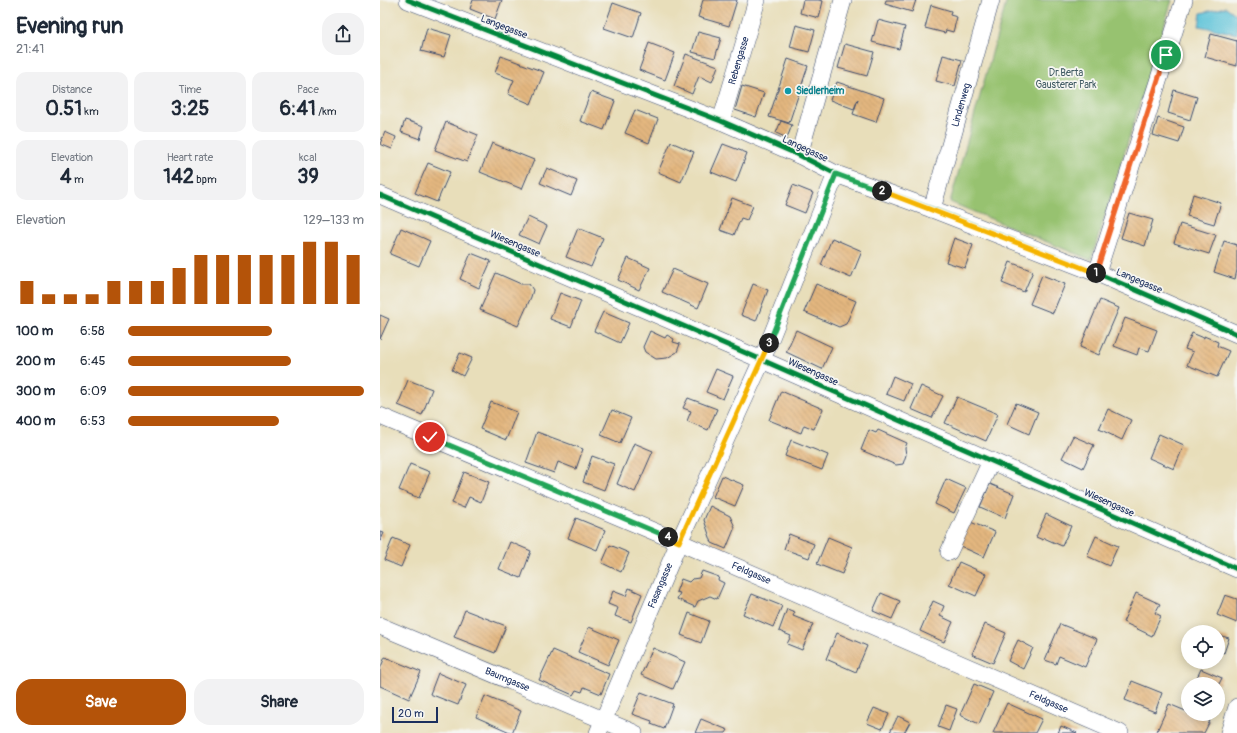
<!DOCTYPE html>
<meta charset="utf-8">
<style>
body{margin:0;font-family:Pangolin,sans-serif;background:#f2f2f3;color:#1f2937;height:100vh;display:flex;flex-direction:column;font-size:15px;white-space:nowrap}
*{box-sizing:border-box;margin:0}
p{font-size:13px;color:#747a83}
.icon{flex:none;width:22px;height:22px;fill:none;stroke:currentColor;stroke-width:2;stroke-linecap:round;stroke-linejoin:round}
.map{position:relative;flex:1;overflow:hidden}
.details{display:flex;flex-direction:column;background:#fff;width:380px}
.details>*{flex:none}
.buttons{position:absolute;left:801px;top:625px;display:grid;gap:8px}
.buttons a{display:grid;place-items:center;width:44px;height:44px;border-radius:50%;background:#fff;box-shadow:0 2px 10px #0003;font-size:20px}
.scale{position:absolute;left:12px;bottom:10px;width:46px;box-sizing:border-box;padding-left:4px;border:2px solid #1b2f5e;border-top:0;font-size:11px;line-height:14px;white-space:nowrap;color:#1b2f5e;-webkit-text-stroke:3px #f6f6f2;paint-order:stroke}
.pin{position:absolute;display:grid;place-items:center;width:34px;height:34px;color:#fff;margin:-17px;border:2px solid #fff;border-radius:50%;box-shadow:0 1px 4px #0007}
.km{position:absolute;width:20px;height:20px;margin:-10px;border-radius:50%;background:#222;color:#fff;font-size:11px;line-height:20px;text-align:center}
.round{display:grid;place-items:center;flex:none;width:42px;height:42px;border-radius:16px;background:#f2f2f3}
.overview{display:flex;align-items:center;justify-content:space-between;height:68px;padding:0 16px}
h1{font-size:22px;font-weight:700;line-height:30px}
.figures{display:grid;grid-template-columns:repeat(3,1fr);gap:6px;height:68px;padding:4px 16px}
.figures div{display:grid;align-content:center;border-radius:10px;background:#f2f2f3;text-align:center}
.figures b{font-size:20px;font-weight:700}
.figures small{font-size:11px;font-weight:400}
.figures p{font-size:11px}
.chart{height:112px;padding:8px 16px}
.chart p{display:flex;justify-content:space-between}
.chart svg{width:100%;height:72px;margin-top:4px;stroke:#b45309;stroke-width:6}
.cta{display:flex;gap:8px;margin-top:auto;padding:8px 16px}
.cta a{flex:1;height:46px;border-radius:16px;background:#b45309;color:#fff;font-size:16px;font-weight:700;line-height:46px;text-align:center}
.cta a+a{background:#f2f2f3;color:#1f2937}
ul{padding:0 16px;list-style:none;font-size:13px}
li{display:grid;grid-template-columns:64px 48px 1fr;align-items:center;height:30px}
li i{height:10px;border-radius:5px;background:#b45309}
main{display:flex;flex:1;min-height:0}
.map>svg:first-child{display:block}
.green{fill:#97c26f;stroke:#597866}
.water{fill:#5bc2d8;stroke:#3b789b}
.building{fill:url(#building-back-hatch)}
.lines{fill:none;stroke-linecap:round;stroke-linejoin:round}
.minor-casing{stroke:#3a496c;stroke-width:18}
.minor{stroke:#fff;stroke-width:17}
.cycleway-casing{stroke:#f6f6f2;stroke-width:8}
.cycleway{stroke:#00873e;stroke-width:5}
.split-1-casing{stroke:#fff;stroke-width:8}
.split-2-casing{stroke:#fff;stroke-width:8}
.split-3-casing{stroke:#fff;stroke-width:8}
.split-4-casing{stroke:#fff;stroke-width:8}
.split-5-casing{stroke:#fff;stroke-width:8}
.split-1{stroke:#f0652b;stroke-width:5}
.split-2{stroke:#f5b400;stroke-width:5}
.split-3{stroke:#22a559;stroke-width:5}
.split-4{stroke:#f5b400;stroke-width:5}
.split-5{stroke:#22a559;stroke-width:5}
.culture-dot{fill:#0f9aa8;stroke:#f6f6f2;stroke-width:1.5}
.labels{text-anchor:middle;dominant-baseline:central;stroke-width:3.5;stroke-linejoin:round;paint-order:stroke}
.street-label{font-size:10px;fill:#1b2f5e;stroke:#f6f6f2}
.park-label{font-size:10px;fill:#405b63;stroke:#f6f6f2}
.culture-label{font-size:10px;font-weight:bold;fill:#0d838f;stroke:#f6f6f2;text-anchor:start}
</style>
<main>
<section class="details">
<div class="overview"><div><h1>Evening run</h1><p>21:41</p></div><a class="round"><svg class="icon" aria-label="share" viewBox="0 0 24 24"><path d="M12 15V3M7 8l5-5 5 5M5 13v7h14v-7"/></svg></a></div>
<div class="figures">
<div><p>Distance</p><b>0.51<small> km</small></b></div>
<div><p>Time</p><b>3:25</b></div>
<div><p>Pace</p><b>6:41<small> /km</small></b></div>
</div>
<div class="figures">
<div><p>Elevation</p><b>4<small> m</small></b></div>
<div><p>Heart rate</p><b>142<small> bpm</small></b></div>
<div><p>kcal</p><b>39</b></div>
</div>
<div class="chart"><p><span>Elevation</span>129–133 m</p>
<svg viewBox="0 0 160 44" preserveAspectRatio="none"><path d="M5 44V30M15 44V38M25 44V38M35 44V38M45 44V30M55 44V30M65 44V30M75 44V22M85 44V14M95 44V14M105 44V14M115 44V14M125 44V14M135 44V6M145 44V6M155 44V14"/></svg>
</div>
<ul>
<li><b>100 m</b>6:58<i style="width:61%"></i></li>
<li><b>200 m</b>6:45<i style="width:69%"></i></li>
<li><b>300 m</b>6:09<i style="width:100%"></i></li>
<li><b>400 m</b>6:53<i style="width:64%"></i></li>
</ul>
<div class="cta"><a>Save</a><a>Share</a></div>
</section>
<div class="map">
<svg width="857" height="733" viewBox="0 0 857 733">
<defs>
<pattern id="building-back-hatch" width="6" height="6" patternUnits="userSpaceOnUse"><rect width="6" height="6" fill="#e4b77f"/><path d="M-1 5l2 2M0 0l6 6M5-1l2 2" fill="none" stroke="#b8956b"/></pattern>
</defs>
<rect width="100%" height="100%" fill="#f6f6f2"/>
<filter id="ink" filterUnits="userSpaceOnUse"><feTurbulence type="fractalNoise" baseFrequency=".025" numOctaves="2"/><feDisplacementMap in="SourceGraphic" scale="8" xChannelSelector="R" yChannelSelector="G"/><feConvolveMatrix kernelMatrix="1 2 1 2 8 2 1 2 1" color-interpolation-filters="sRGB"/></filter>
<filter id="wash" filterUnits="userSpaceOnUse"><feTurbulence type="fractalNoise" baseFrequency=".012" numOctaves="4" result="noise"/><feDisplacementMap in="SourceGraphic" scale="16" xChannelSelector="R" yChannelSelector="G"/><feGaussianBlur stdDeviation="0.9" result="paint"/><feColorMatrix in="noise" values="0 0 0 0 0 0 0 0 0 0 0 0 0 0 0 0 0 1.4 0 .05"/><feComposite in="paint" operator="in"/></filter>
<g filter="url(#wash)">
<rect width="100%" height="100%" fill="#e8deba"/>
<!-- green -->
<path class="green" d="M627,0h165l-81,260 -141,-58z"/>
<!-- water -->
<path class="water" d="M846,7l11,8v19l-38,-8 2,-13z"/>
<g id="blocks">
<!-- building -->
<path class="building" d="M93,0h29l-7,19 -25,-10z
M323,0h34l-8,26 -31,-9z
M423,0h15l5,1 -4,17 -19,-5z
M506,0h30l-4,12 -27,-8z
M233,3l28,10 -8,25 -29,-10z
M551,5l20,6 -1,4 7,2 -4,15 -7,-2 -1,3 -20,-5z
M498,20l27,7 -6,22 -27,-7z
M416,25l19,5 -6,22 -19,-5z
M47,28l24,7 -7,22 -23,-6z
M318,32l23,6 -6,20 -23,-6z
M831,34l26,7v25l-32,-9z
M269,43l26,10 -10,27 -26,-10z
M465,44l29,8 -7,24 -29,-8z
M306,54l32,12 -6,16 -13,-6 -7,18 -18,-8z
M563,55l19,5 -7,26 -19,-5z
M121,56l43,16 -13,32 -23,-10 6,-14 -19,-7z
M408,59l20,7 -19,57 -20,-6z
M457,82l47,16 -8,24 -23,-8 5,-15 -4,10 -24,-9z
M362,86l22,7 -8,24 -21,-7z
M794,90l23,7 -7,23 -22,-7z
M211,92l24,9 -11,29 -24,-9z
M255,110l23,9 -9,24 -24,-10z
M778,118l26,9 -5,16 -26,-8z
M25,120l19,6 -4,13 -19,-7z
M401,121l11,4 -5,13 -11,-5z
M66,122l32,13 -11,27 -32,-12z
M5,132l11,5 -4,12 -12,-5z
M291,142l23,10 -13,30 -23,-10z
M112,143l42,17 -12,29 -42,-17z
M343,144l24,9 -11,29 -25,-10z
M48,163l22,9 -13,30 -22,-9z
M167,168l30,13 -6,15 -31,-13z
M413,185l20,8 -8,20 -20,-8z
M813,194l28,9 -7,21 -27,-8z
M352,198l21,8 -6,14 -6,-2 -7,17 -14,-5z
M749,213l24,7 -8,26 -24,-8z
M148,217l19,9 -8,18 -20,-9z
M800,224l36,11 -7,19 -35,-11z
M21,228l29,13 -11,25 -29,-12z
M198,228l25,10 -12,29 -25,-10z
M452,238l30,13 -11,27 -30,-13z
M574,238l19,7 -8,23 -19,-6z
M844,241l13,4v25l-2,9 -21,-7z
M91,253l20,8 -12,27 -19,-9z
M248,258l22,10 -11,22 -21,-10z
M630,262l23,9 -9,21 -22,-9z
M293,269l35,15 -10,24 -36,-16z
M116,273l25,11h8l4,6 -2,7 -13,29 -38,-16z
M662,275l23,9 -12,29 -23,-9z
M373,284l15,6 -12,31 -15,-6z
M436,284l40,17 -10,23 -7,3 -35,-15z
M180,293l21,8 -10,26 -21,-8z
M720,300l19,8 -20,47 -19,-8z
M223,312l26,11 -9,20 -26,-12z
M0,315l9,4 -9,20z
M745,318l32,12 -8,21 -10,-3 -2,7 -23,-9z
M416,330l36,17 -10,22 -36,-17z
M270,331l15,7 2,-3 7,4 -1,3 7,2 -3,8 -10,6 -11,1 -11,-7 -2,-5z
M812,333l12,5v-2l14,6 -1,4 12,5 -12,26 -30,-12 6,-13 -8,-3z
M80,353l12,5 -9,18 -11,-6z
M336,369l17,7 -10,23 -17,-7z
M513,376l18,8 -7,17 -18,-7z
M28,380l24,9 -10,26 -24,-10z
M541,386l22,10 -11,22 -21,-9z
M401,391l42,18 -9,20 -10,-4 -3,8 -32,-13z
M577,397l41,17 -12,27 -41,-18z
M308,398l29,11 -9,21 -21,-9 4,-10 -8,-3z
M111,402l26,10 -11,28 -26,-11z
M636,403l22,9 -9,22 -22,-10z
M728,409l23,11 -9,20 -23,-11z
M232,410l19,8 -11,25 -19,-8z
M489,430l7,3 2,-3 29,13 -2,5 1,7 -3,9 -7,1 -35,-15z
M157,432l46,17 -7,20 -18,-7 -4,11 -28,-10z
M779,434l25,11 -10,24 -25,-11z
M693,436l21,9 -11,23 -21,-10z
M411,440l37,15 -6,15 -37,-14z
M254,443l19,8 -18,41 -18,-8z
M212,456l22,8 -10,26 -21,-8z
M30,464l20,8 -11,26 -20,-8z
M84,472l25,10 -8,20 -12,-5 -5,11 -12,-5z
M342,476l22,9 -9,21 -22,-9z
M566,479l20,9 -12,25 -19,-9z
M610,484l24,10 -9,24 -25,-11z
M330,506l20,10 5,11 -9,22 -14,-6 -8,-23z
M666,514l25,12 -9,20 -18,-8 -1,2 -7,-3z
M196,518l29,12 -8,20 -29,-12z
M588,521l27,11 -11,25 -26,-12z
M0,532l4,1 -4,9z
M409,534l25,10 -5,14 -25,-9z
M716,536l22,10 -9,20 -22,-10z
M448,537l24,10 -10,27 -25,-10z
M13,538l17,7 -9,22 -17,-7z
M130,542l21,9 -10,27 -22,-9z
M230,545l19,8 -8,19 -19,-9z
M579,562l27,12 -10,22 -27,-12z
M322,571l17,6 -1,3 6,3 -7,16 -7,-3 -12,5 -3,6 -18,-8 3,-6 -4,-1 5,-13 8,3 3,-3 7,-1z
M249,588l13,6 -11,28 -16,-6 3,-8 -10,-4 5,-13 13,5z
M501,593l19,8 -8,18 -19,-8z
M756,593l24,11 -5,9 6,3 -9,20 -29,-14z
M372,594l30,12 -9,21 -30,-13z
M845,595l12,4v24l-20,-8z
M553,601l11,5 -4,10 13,6 -9,20 -24,-11z
M407,609l8,3 -2,4 20,8 -11,26 -15,-6 4,-8 -12,-5z
M85,610l41,16 -11,27 -41,-16z
M309,613l20,8 -8,22 -20,-8z
M605,624l21,9 -13,30 -21,-9z
M680,624l37,15 -12,28 -26,-11 -3,8 -11,-4z
M209,627l30,13 -11,25 -30,-13z
M457,633l30,13 -11,26 -30,-13z
M838,635l11,3 -5,15 -6,-2z
M638,640l15,8 -10,21 -15,-8z
M273,648l32,14 -12,27 -32,-14z
M173,650l56,24 -8,20 -17,-7 -2,5 -6,-2 -3,5 -34,-15z
M5,657l36,15 -12,27 -29,-13v-17z
M821,669l21,9 -3,6h-25z
M58,673l28,12 -8,20 -28,-11z
M752,681l30,12 -7,19 -30,-12z
M594,684l19,8 -14,32 -19,-9z
M261,692l32,12 -9,25 -13,-5 1,-3 -20,-7z
M105,696l36,15 -9,22 -36,-16z
M627,703l35,16 -7,14h-42z
M789,704l19,8v2h5l17,7 -6,12h-48z
M566,705l11,4 -8,22 -11,-4z
M494,708l15,6 -7,15 -15,-6z
M518,716l12,6 -6,11 -14,-1z
M321,719l27,11 -2,3h-31z
M681,726l16,7h-19z"/>
</g>
</g>
<g filter="url(#ink)">
<use href="#blocks" fill-opacity="0" stroke="#3a496c" stroke-width="1"/>
<g class="lines">
<defs>
<g id="minor">
<path d="M28,0l313,121 78,34 37,19 96,35 165,64 140,61"/>
<path id="s1" d="M341,121l36,-121"/>
<path d="M419,155l44,-155"/>
<path d="M0,195l382,165 475,209"/>
<path id="s2" d="M552,209l59,-209"/>
<path d="M717,273l87,-273"/>
<path id="s3" d="M0,416l299,126 441,191"/>
<path d="M569,552l42,-91"/>
<path id="s4" d="M0,626l254,107"/>
<path id="s5" d="M218,733l81,-191 83,-182 74,-186"/>
<path d="M849,733l8,-26"/>
</g>
</defs>
<!-- minor casing -->
<use href="#minor" class="minor-casing"/>
<!-- minor -->
<use href="#minor" class="minor"/>
<defs>
<path id="cycleway" d="M28,0l313,121 78,34 37,19 96,35 165,64 140,61
M0,195l382,165 475,209"/>
</defs>
<!-- cycleway casing -->
<use href="#cycleway" class="cycleway-casing"/>
<!-- cycleway -->
<use href="#cycleway" class="cycleway"/>
</g>
</g>
<g class="lines" filter="url(#ink)">
<defs>
<path id="split-1" d="M716,273l70,-218"/>
<path id="split-2" d="M502,191l214,82"/>
<path id="split-3" d="M389,343l67,-169 46,17"/>
<path id="split-4" d="M288,537l11,5 90,-199"/>
<path id="split-5" d="M50,437l238,100"/>
</defs>
<!-- split-1 casing -->
<use href="#split-1" class="split-1-casing"/>
<!-- split-2 casing -->
<use href="#split-2" class="split-2-casing"/>
<!-- split-3 casing -->
<use href="#split-3" class="split-3-casing"/>
<!-- split-4 casing -->
<use href="#split-4" class="split-4-casing"/>
<!-- split-5 casing -->
<use href="#split-5" class="split-5-casing"/>
<!-- split-1 -->
<use href="#split-1" class="split-1"/>
<!-- split-2 -->
<use href="#split-2" class="split-2"/>
<!-- split-3 -->
<use href="#split-3" class="split-3"/>
<!-- split-4 -->
<use href="#split-4" class="split-4"/>
<!-- split-5 -->
<use href="#split-5" class="split-5"/>
</g>
<!-- markers -->
<circle class="culture-dot" cx="408" cy="91" r="4"/>
<g class="labels">
<!-- street labels -->
<g class="street-label">
<text transform="translate(124 27) rotate(21)">Langegasse</text>
<text stroke="none"><textPath href="#s1" startOffset="63">Rebengasse</textPath></text>
<text stroke="none"><textPath href="#s2" startOffset="108">Lindenweg</textPath></text>
<text transform="translate(425 149) rotate(25)">Langegasse</text>
<text transform="translate(135 244) rotate(23)">Wiesengasse</text>
<text transform="translate(759 281) rotate(23)">Langegasse</text>
<text transform="translate(433 372) rotate(24)">Wiesengasse</text>
<text transform="translate(729 503) rotate(24)">Wiesengasse</text>
<text stroke="none"><textPath href="#s3" startOffset="403">Feldgasse</textPath></text>
<text stroke="none"><textPath href="#s5" startOffset="160">Fasangasse</textPath></text>
<text stroke="none"><textPath href="#s4" startOffset="138">Baumgasse</textPath></text>
<text stroke="none"><textPath href="#s3" startOffset="727">Feldgasse</textPath></text>
</g>
<!-- park labels -->
<g class="park-label">
<text x="686" y="73">Dr.Berta<tspan x="686" dy="12">Gausterer Park</tspan></text>
</g>
<!-- culture labels -->
<g class="culture-label">
<text x="416" y="91">Siedlerheim</text>
</g>
</g>
</svg>
<div class="buttons">
<a><svg class="icon" aria-label="locate" viewBox="0 0 24 24"><circle cx="12" cy="12" r="6"/><path d="M12 2v4M12 18v4M2 12h4M18 12h4"/></svg></a>
<a><svg class="icon" aria-label="layers" viewBox="0 0 24 24"><path d="M12 4l9 5-9 5-9-5zM3 14l9 5 9-5"/></svg></a>
</div>
<div class="scale">20 m</div>
<div class="pin" style="left:786px;top:55px;background:#1e9e55"><svg class="icon" aria-label="arrive" viewBox="0 0 24 24"><path d="M6 21V4h12l-3 4 3 4H6"/></svg></div>
<div class="pin" style="left:50px;top:437px;background:#d93025"><svg class="icon" aria-label="check" viewBox="0 0 24 24"><path d="M5 12l5 5 9-10"/></svg></div>
<b class="km" style="left:716px;top:273px">1</b>
<b class="km" style="left:502px;top:191px">2</b>
<b class="km" style="left:389px;top:343px">3</b>
<b class="km" style="left:288px;top:537px">4</b>
</div>
</main>
